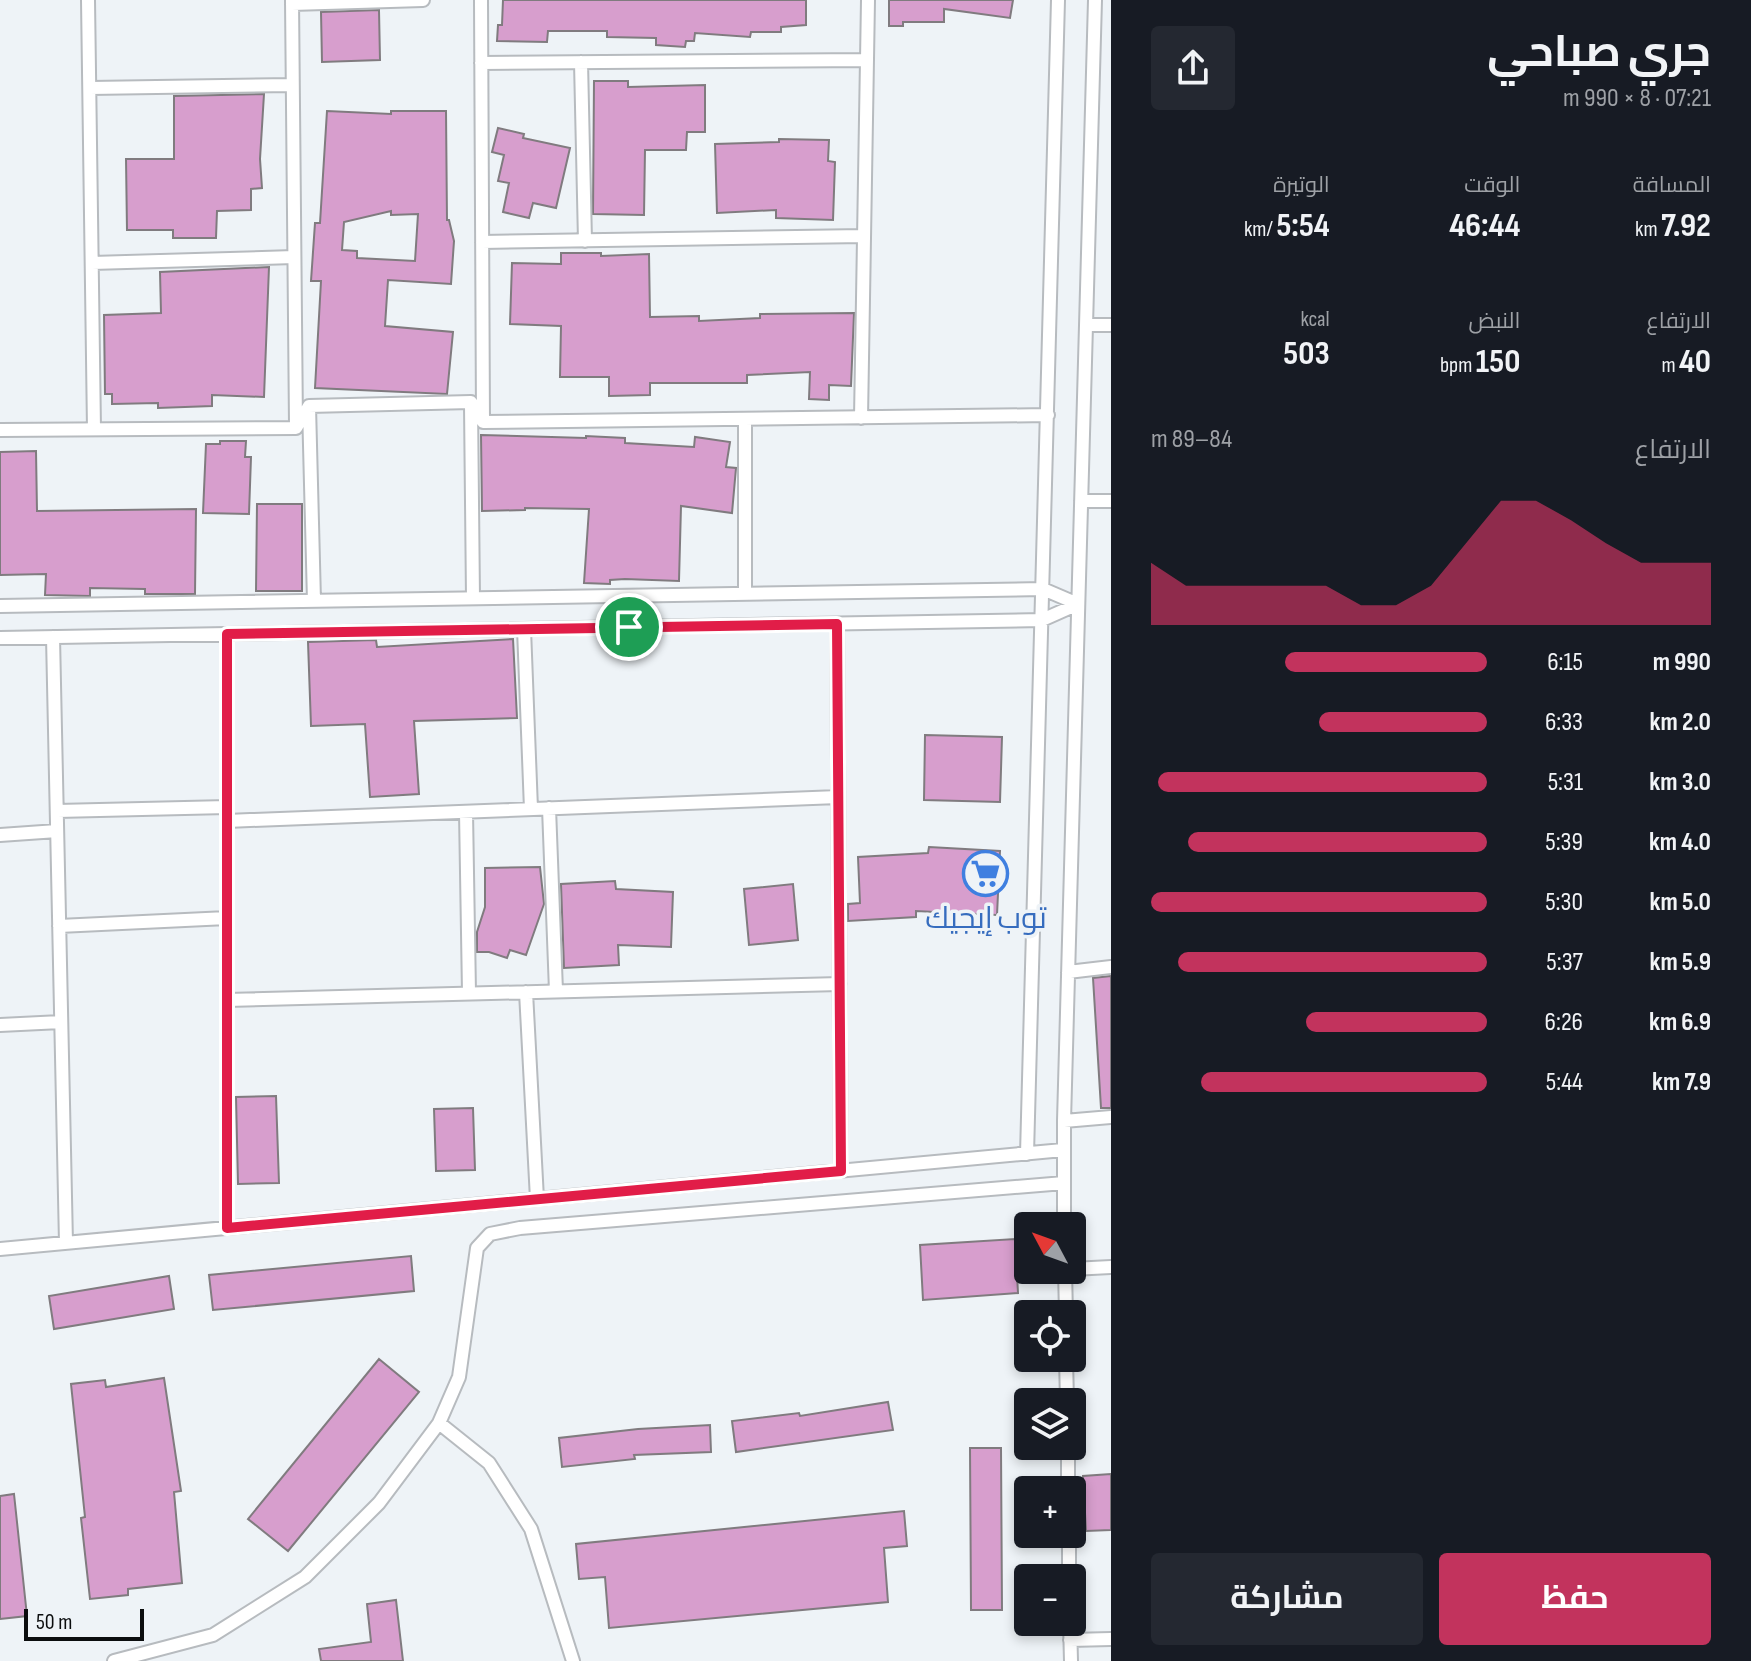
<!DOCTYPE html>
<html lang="ar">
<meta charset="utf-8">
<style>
body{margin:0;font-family:"Sofia Sans Condensed",Cairo,sans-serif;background:#242831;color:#f1f3f6;direction:rtl;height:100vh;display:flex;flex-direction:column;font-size:30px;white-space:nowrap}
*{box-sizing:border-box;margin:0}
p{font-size:26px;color:#9ea1a6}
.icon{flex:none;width:44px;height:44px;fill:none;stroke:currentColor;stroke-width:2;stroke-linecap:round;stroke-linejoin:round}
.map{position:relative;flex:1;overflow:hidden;direction:ltr}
.side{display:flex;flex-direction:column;background:#171b24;width:640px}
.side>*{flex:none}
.needle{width:52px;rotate:311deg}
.buttons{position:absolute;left:1014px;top:1212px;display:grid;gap:16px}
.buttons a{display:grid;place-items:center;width:72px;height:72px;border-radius:8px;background:#171b24;box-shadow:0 4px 12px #0003;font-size:40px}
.scale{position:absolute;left:24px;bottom:20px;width:120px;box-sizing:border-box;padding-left:8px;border:4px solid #0b0d0e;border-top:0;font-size:22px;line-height:28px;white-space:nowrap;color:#0b0d0e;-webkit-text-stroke:6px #eef3f7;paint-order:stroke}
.pin{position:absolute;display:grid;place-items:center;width:68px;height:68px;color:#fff;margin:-34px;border:4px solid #fff;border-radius:50%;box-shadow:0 2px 8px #0007}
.round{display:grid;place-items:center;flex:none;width:84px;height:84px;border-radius:8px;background:#242831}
.headline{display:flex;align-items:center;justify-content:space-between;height:136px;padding:0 40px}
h1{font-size:44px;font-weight:700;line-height:60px}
.metrics{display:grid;grid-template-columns:repeat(3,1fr);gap:12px;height:136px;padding:8px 40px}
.metrics div{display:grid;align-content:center}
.metrics b{font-size:34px;font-weight:700}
.metrics small{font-size:22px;font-weight:400}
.metrics p{font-size:22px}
.chart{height:224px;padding:16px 40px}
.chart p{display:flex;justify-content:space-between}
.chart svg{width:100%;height:144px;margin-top:8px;fill:#c2335d;opacity:.7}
.button{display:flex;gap:16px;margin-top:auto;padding:16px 40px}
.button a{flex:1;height:92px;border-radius:8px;background:#c2335d;color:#fff;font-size:32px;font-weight:700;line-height:92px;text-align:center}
.button a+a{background:#242831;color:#f1f3f6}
ul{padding:0 40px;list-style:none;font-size:26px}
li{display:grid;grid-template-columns:128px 96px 1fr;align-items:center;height:60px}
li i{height:20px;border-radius:10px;background:#c2335d}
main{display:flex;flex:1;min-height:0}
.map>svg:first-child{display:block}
.building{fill:#d79ecd;stroke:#807b7f;stroke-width:2;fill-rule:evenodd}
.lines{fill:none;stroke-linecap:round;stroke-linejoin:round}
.minor-casing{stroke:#b7bbbf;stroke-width:16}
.minor{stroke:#fff;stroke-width:12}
.route-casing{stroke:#fff;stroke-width:16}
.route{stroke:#e11d48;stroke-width:10}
.labels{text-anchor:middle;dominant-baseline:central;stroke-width:7;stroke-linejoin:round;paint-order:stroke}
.shop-label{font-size:30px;fill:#366cbe;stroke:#eef3f7}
</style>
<main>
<section class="side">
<div class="headline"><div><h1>جري صباحي</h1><p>07:21 · 8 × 990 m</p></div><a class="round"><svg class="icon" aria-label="share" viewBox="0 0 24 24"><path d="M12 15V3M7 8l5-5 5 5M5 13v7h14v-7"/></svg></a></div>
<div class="metrics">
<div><p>المسافة</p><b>7.92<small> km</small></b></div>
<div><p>الوقت</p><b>46:44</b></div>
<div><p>الوتيرة</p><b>5:54<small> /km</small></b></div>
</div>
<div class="metrics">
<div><p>الارتفاع</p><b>40<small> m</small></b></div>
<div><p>النبض</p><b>150<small> bpm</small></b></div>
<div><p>kcal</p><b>503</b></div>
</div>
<div class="chart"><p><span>الارتفاع</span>84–89 m</p>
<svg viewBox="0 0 160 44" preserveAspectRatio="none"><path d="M0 44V25L10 32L20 32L30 32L40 32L50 32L60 38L70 38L80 32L90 19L100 6L110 6L120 12L130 19L140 25L150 25L160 25V44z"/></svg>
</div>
<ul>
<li><b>990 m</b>6:15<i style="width:60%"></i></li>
<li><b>2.0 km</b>6:33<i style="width:50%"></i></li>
<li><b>3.0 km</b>5:31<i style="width:98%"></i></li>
<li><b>4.0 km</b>5:39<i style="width:89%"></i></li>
<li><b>5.0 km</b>5:30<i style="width:100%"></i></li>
<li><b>5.9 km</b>5:37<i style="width:92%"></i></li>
<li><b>6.9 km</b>6:26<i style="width:54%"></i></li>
<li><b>7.9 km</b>5:44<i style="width:85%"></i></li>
</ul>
<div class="button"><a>حفظ</a><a>مشاركة</a></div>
</section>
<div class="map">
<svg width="1111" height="1661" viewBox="0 0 1111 1661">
<rect width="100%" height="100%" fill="#eef3f7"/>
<!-- building -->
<path class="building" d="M503,0h303v25l-25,2v5h-30l-1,5 -55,-4 -1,8h-8l-1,6 -29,-2v-7l-49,-1v-6h-59l-1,11 -50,-1 1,-16h4z
M889,0h124l-3,18 -66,-9v13h-41v4h-14z
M379,10l1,50 -58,2 -1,-50z
M594,81h34v6l77,-2v47h-18l-1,18h-41l-1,65 -51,-1z
M264,94l-4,65 2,29 -11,1v21l-34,1 -1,27h-43v-8h-46l-1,-71h48v-63z
M327,111l64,3v-3h55l1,109h2l5,21 -3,43 -63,-4 -3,46 68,6 -6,62 -132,-6 6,-107h-10l4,-58h5zM391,211v4l27,-1 -3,47 -58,-3v-7l-15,-1 2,-28z
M498,128l26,6 -1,4 47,10 -14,60 -23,-5 -4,15 -26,-6 6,-29 -11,-2 6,-26 -12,-3z
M779,139l50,1 -1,21 7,1 -2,58 -57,-2v-8l-59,3 -2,-69 64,-2z
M561,253h40v3l48,-2 1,63 49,-1v5l61,-3v-4l94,-1 -3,73 -22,-1v15l-20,-1 1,-27 -63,3v8h-97v12l-41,1v-19h-49l1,-51 -51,-2 2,-61 49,1z
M269,267l-5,130 -52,-2v11l-54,2v-5l-46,1v-10h-7l-1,-79 57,-2 -1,-41z
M481,435l105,3v-2l39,2v5l69,4 1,-10 35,5 -4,25 10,1 -4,45 -51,-7 -2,75 -54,-2 -15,1v4l-26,-1 5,-74 -64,-1v2l-43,1z
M220,441h26l-1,16h6l-2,57 -46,-1 3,-69h14z
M36,451l1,60 159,-2 -1,85h-50v-5l-55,-1v8l-45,-1 1,-21 -46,1v-123z
M257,504h45v87h-46z
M513,639l4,79 -103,3 5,73 -49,3 -5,-73 -54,2 -3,-84 68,-2 1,7z
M925,735l77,2 -2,65 -76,-2z
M929,847l71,4 -3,64 -81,-4v6l-68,4v-17l12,-1 -2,-46 70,-4z
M540,867l4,37 -18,51 -16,-5 -3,8 -18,-6h-12v-20l8,-25v-39z
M615,881l1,8 57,3 -2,55 -53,-2 1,20 -55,3 -3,-84z
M793,884l5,56 -49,5 -5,-56z
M1111,976v132h-10l-8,-130z
M276,1096l3,87 -41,1 -2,-87z
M473,1108l2,62 -39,1 -2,-62z
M1015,1239l3,54 -95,7 -3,-55z
M411,1256l3,35 -201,19 -4,-35z
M169,1276l5,33 -120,20 -5,-33z
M379,1359l40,33 -131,159 -40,-32z
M164,1378l17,113 -7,1 8,91 -54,6v6l-38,4 -9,-81 4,-1 -14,-133 34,-4 1,7z
M888,1402l5,28 -157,22 -4,-31 67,-8 1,3z
M710,1425l1,27 -77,3 1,4 -73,8 -3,-29 79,-9z
M970,1448h31l1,162h-31z
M1111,1474v56l-25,1 -3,-55z
M14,1494l13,122 -27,3v-123z
M904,1511l3,35 -23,2 4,54 -279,26 -4,-51 -26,2 -3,-35z
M396,1600l7,61h-82l-2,-12 52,-7 -4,-38z"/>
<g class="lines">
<defs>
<path id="minor" d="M88,0l6,429
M292,0l4,425
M481,0l2,421
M292,4l131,-4
M581,62l4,179
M481,63l386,-3
M90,88l202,-3
M482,242l382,-6
M92,263l202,-6
M1086,325h25
M471,405l2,193
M309,406l5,195
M861,418l7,-418
M0,430l296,-2 13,-22 162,-4 12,20 565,-7
M1081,501h30
M745,594v-175
M0,606l1043,-17 35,15 -36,16 -1042,18
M837,624l4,547
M524,629l7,180
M227,634v594
M53,637l13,606
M549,808l7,183
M57,811l170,-4
M466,812l3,181
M227,821l611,-24
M0,835l57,-4
M59,926l168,-8
M1068,972l43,-5
M526,992l11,207
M227,1000l613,-16
M0,1025l61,-3
M1064,1121l47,-4
M1027,1154l31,-1154
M1064,1226v-105l31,-1121
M0,1249l1063,-99
M1072,1269l39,-2
M1065,1270l1,44
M1066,1358l1,44
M439,1423l50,40 42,66 42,132
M1068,1446v44
M1069,1534v44
M1070,1622l1,39
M1070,1640l41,-1
M114,1661l99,-26 92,-58 74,-74 60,-80 20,-46 18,-129 13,-14 30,-6 544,-45"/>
</defs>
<!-- minor casing -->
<use href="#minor" class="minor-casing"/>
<!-- minor -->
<use href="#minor" class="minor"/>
</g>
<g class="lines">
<defs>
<path id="route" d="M837,624l4,547 -614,57v-594z"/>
</defs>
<!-- route casing -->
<use href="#route" class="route-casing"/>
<!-- route -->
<use href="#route" class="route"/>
</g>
<!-- icons -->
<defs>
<symbol id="supermarket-ring" viewBox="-11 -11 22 22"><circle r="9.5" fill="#eef3f7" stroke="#3f7fe0" stroke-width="1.5"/><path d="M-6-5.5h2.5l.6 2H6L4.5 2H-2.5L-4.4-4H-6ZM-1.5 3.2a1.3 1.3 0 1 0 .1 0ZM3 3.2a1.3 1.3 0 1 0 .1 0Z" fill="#3f7fe0"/></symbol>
</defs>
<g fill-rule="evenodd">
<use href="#supermarket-ring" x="960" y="848" width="51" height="51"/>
</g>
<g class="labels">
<!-- shop labels -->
<g class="shop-label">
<text x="986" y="919">توب إيجيك</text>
</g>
</g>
</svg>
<div class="buttons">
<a><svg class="needle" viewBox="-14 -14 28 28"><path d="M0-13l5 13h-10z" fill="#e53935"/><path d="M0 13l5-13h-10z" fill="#9ea1a6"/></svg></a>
<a><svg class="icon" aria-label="locate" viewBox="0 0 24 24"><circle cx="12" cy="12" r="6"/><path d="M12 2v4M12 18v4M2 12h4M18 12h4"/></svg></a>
<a><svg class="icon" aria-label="layers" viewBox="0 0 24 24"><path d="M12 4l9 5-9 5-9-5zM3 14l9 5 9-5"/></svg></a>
<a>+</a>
<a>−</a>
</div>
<div class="scale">50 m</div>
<div class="pin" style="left:629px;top:627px;background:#1e9e55"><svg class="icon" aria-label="arrive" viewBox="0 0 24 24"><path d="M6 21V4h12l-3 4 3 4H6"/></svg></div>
</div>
</main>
